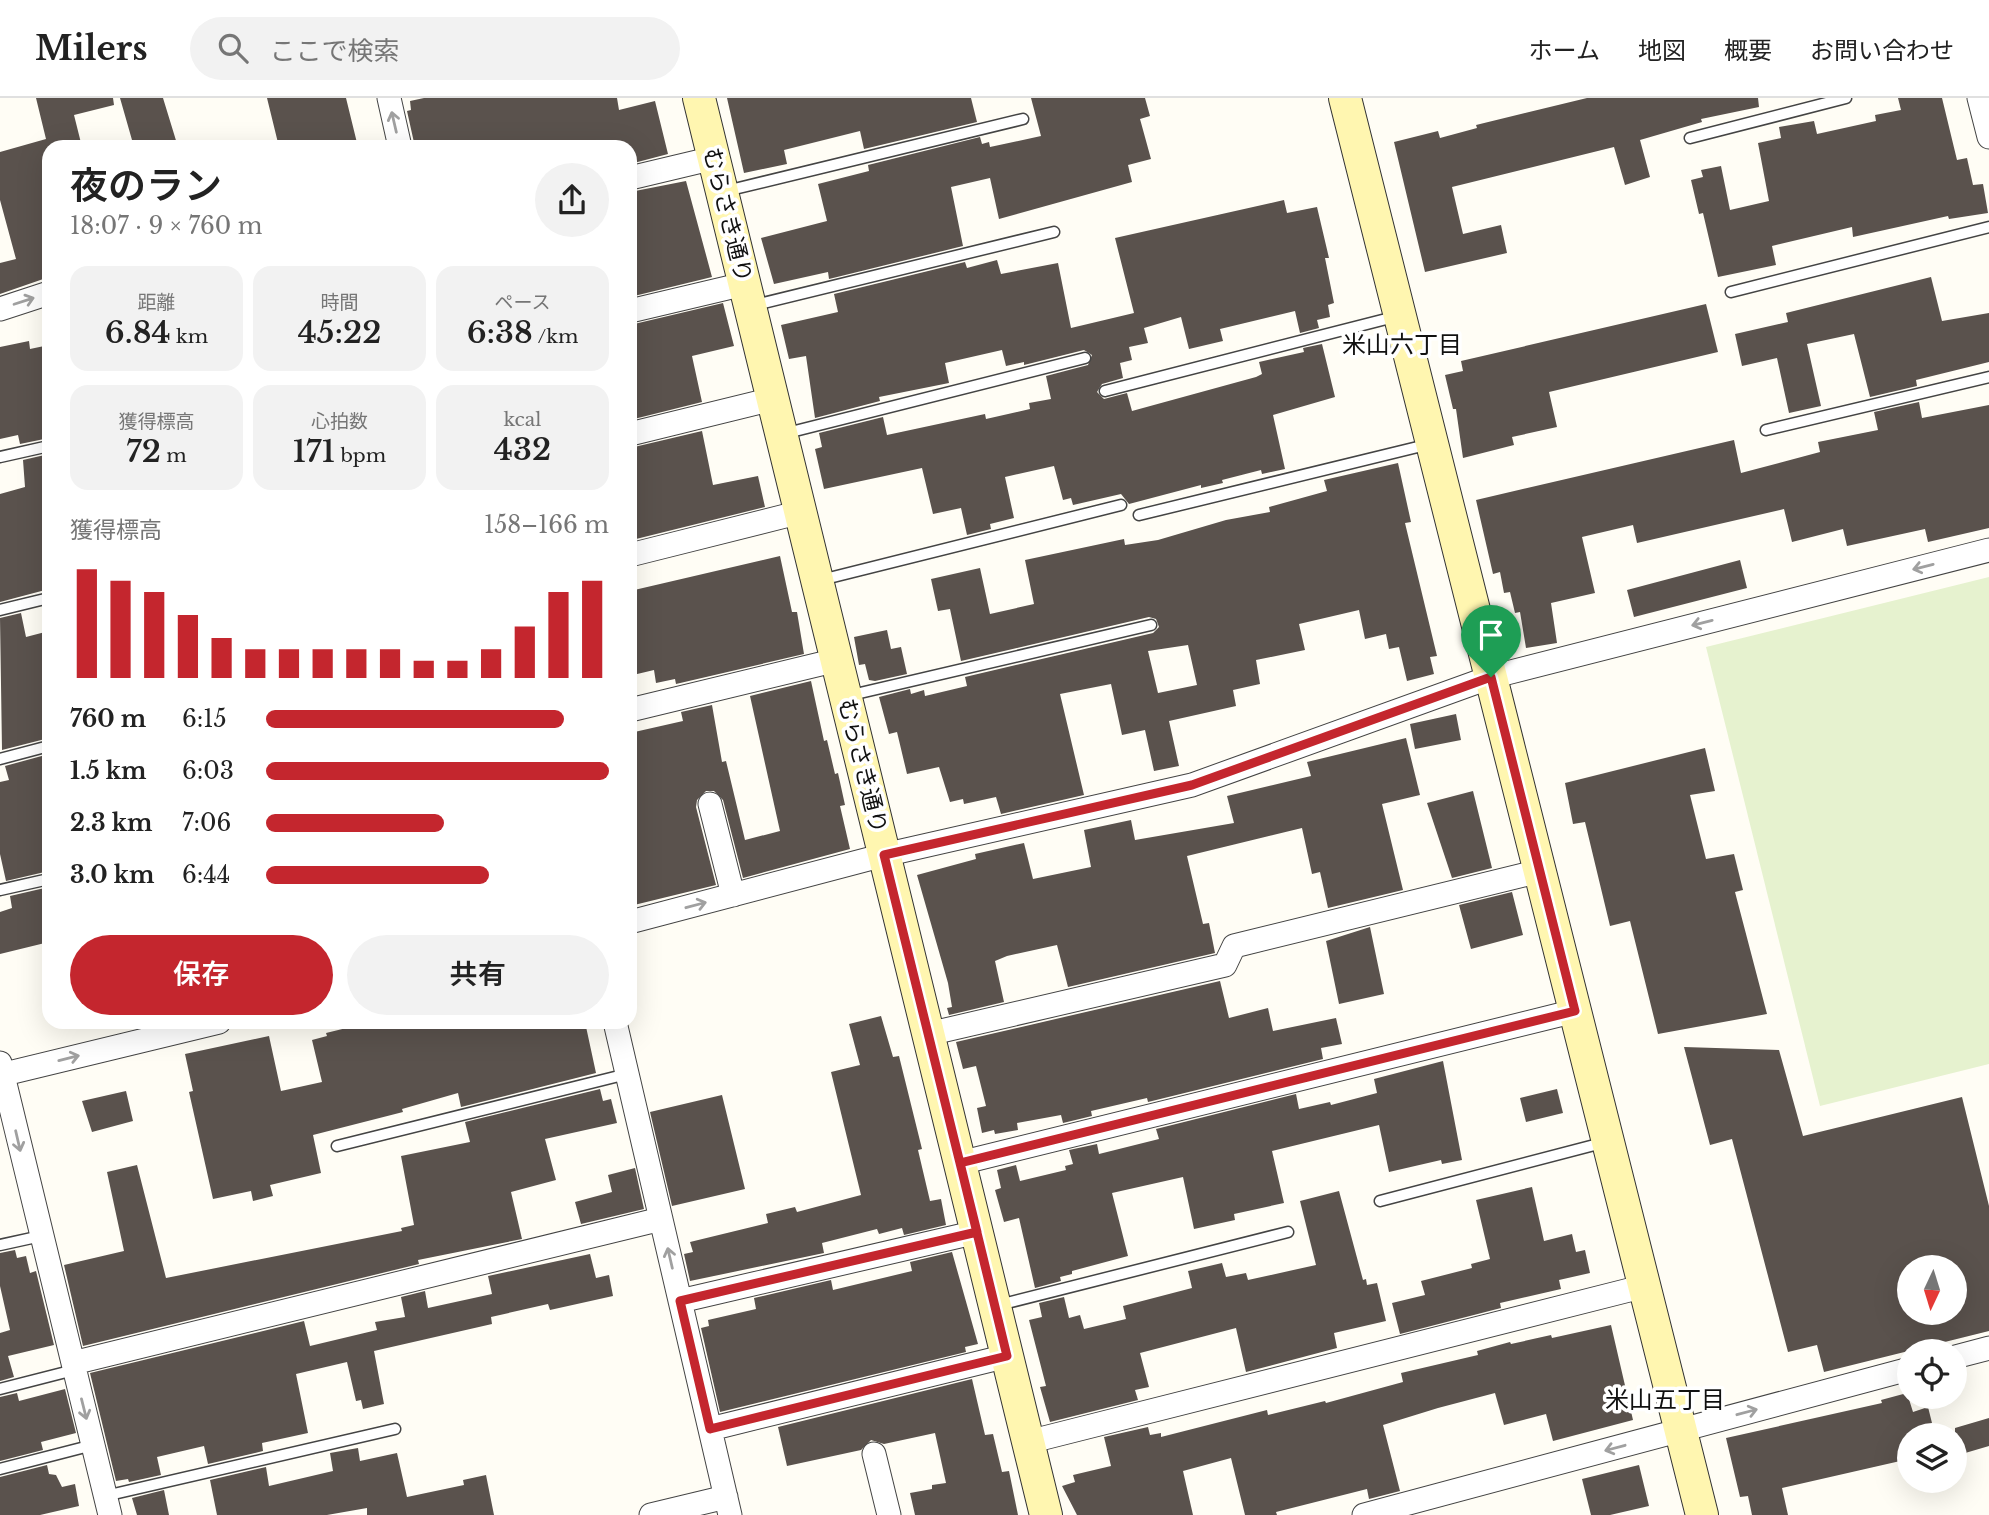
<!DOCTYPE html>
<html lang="ja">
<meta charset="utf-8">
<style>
body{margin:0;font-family:"Libre Baskerville","Noto Sans JP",serif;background:#f2f2f2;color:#222;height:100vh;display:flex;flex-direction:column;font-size:26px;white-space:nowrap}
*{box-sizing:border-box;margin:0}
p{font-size:23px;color:#767676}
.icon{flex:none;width:38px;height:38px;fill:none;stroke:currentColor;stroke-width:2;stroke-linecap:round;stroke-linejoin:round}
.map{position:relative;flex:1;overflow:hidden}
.details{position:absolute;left:42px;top:42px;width:595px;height:889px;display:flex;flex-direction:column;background:#fff;border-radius:21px;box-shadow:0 7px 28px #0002}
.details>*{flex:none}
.needle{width:46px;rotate:184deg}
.fabs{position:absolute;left:1897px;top:1157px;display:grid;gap:14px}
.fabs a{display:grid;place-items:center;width:70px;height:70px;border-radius:50%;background:#fff;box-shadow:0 7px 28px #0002;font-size:35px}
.pin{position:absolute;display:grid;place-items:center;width:60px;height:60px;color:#fff;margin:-72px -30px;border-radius:50% 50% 50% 0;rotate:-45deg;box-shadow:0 0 7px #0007}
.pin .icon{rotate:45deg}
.round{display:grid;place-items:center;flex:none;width:74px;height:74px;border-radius:37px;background:#f2f2f2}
.overview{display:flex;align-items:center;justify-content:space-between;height:119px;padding:0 28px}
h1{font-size:38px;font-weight:600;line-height:52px}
.figures{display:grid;grid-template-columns:repeat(3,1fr);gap:10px;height:119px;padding:7px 28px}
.figures div{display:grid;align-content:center;border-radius:18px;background:#f2f2f2;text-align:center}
.figures b{font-size:30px;font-weight:600}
.figures small{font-size:19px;font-weight:400}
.figures p{font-size:19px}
.chart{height:196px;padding:14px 28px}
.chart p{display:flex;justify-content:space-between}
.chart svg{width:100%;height:126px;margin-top:7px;stroke:#c4262e;stroke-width:6}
.button{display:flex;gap:14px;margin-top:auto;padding:14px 28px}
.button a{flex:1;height:80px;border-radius:42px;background:#c4262e;color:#fff;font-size:28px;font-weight:600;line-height:80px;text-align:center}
.button a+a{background:#f2f2f2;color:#222}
ul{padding:0 28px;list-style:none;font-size:23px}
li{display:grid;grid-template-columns:112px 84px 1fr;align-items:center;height:52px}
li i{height:18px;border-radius:9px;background:#c4262e}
header{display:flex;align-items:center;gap:42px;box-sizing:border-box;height:98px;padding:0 35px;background:#fff;border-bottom:2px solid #e0e0e0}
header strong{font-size:33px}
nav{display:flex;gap:38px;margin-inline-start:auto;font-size:24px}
.search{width:490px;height:63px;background:#f2f2f2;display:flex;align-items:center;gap:18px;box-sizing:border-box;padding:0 24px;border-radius:38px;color:#767676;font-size:26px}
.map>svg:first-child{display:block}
.pitch{fill:#e6f2cf}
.building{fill:#5a524d;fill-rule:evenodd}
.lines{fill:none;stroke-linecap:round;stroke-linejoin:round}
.lane-casing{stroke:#444;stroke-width:13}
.street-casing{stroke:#444;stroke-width:25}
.secondary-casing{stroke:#333;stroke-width:34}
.lane{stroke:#fff;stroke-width:10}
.street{stroke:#fff;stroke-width:23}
.secondary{stroke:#fff6b0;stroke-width:32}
.oneway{stroke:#a0a0a0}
.route-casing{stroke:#fff;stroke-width:14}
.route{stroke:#c4262e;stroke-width:9}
.labels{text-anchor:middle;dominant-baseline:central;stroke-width:7;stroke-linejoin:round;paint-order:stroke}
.street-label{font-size:23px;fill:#111;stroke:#fff}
.neighbourhood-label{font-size:24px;fill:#111;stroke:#fff}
</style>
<header>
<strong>Milers</strong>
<div class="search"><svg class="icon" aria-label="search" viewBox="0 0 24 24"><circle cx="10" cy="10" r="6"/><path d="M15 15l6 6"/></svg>ここで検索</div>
<nav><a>ホーム</a><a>地図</a><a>概要</a><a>お問い合わせ</a></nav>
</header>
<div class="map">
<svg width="1989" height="1417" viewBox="0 0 1989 1417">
<rect width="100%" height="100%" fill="#fffdf5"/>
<!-- pitch -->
<path class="pitch" d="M1989,479v487l-169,42 -114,-459z"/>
<!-- building -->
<path class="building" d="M36,0h77l1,7 -40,10 8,32h-33v130l-49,17v-31l16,-4 -16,-59v-48l46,-13z
M120,0h43l15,49h-44z
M267,0h79l12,49h-79z
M424,0h193l2,12 36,-9 13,53 -38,10v-17h-215l-8,-36 4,-1 -1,-9z
M727,0h244l6,24 -113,27 -4,-18 -76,19 3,14 -43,9z
M1031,0h114l5,18 -10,3 11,40 -23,6 4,17 -133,37 -9,-41 -39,9 12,59 -134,33 -1,-7 -54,12 -13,-46 66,-17 -9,-37 51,-13 -1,-6 112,-28 2,7 7,-2 1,5 51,-11z
M1587,0h171l1,9 -58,12 1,3 -62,18 10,37 -25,8 -11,-38 -162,40 11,47 38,-9 6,28 -82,19 -31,-130 44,-11 2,7 37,-10 -1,-3z
M1898,0h44l15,62 10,-2 6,27 10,-1 5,29 -39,6 -1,-3 -95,21 -1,-10 -80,19 4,19 -58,12 -15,-64 -4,1 -8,-34 12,-3 -2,-7 20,-4 9,44 39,-9 -11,-58 23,-5 -2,-11 35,-6 3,13 59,-13 -1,-6 26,-5z
M686,83l26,96 -82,20v-105z
M1284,102l3,13 30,-6 12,51h-4l9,45 -6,2 2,12 -13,3 2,8 -19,5 -5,-22 -75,18 3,12 -34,8 -8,-32 -37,11 4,15 -19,4 3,13 -12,3 3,15 -21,6 -5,8 7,7 23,-6 5,18 124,-34 6,-3 -3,-12 45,-10 -1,-4 19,-4 13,53 -62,18 12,54 -23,5 -1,-4 -39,10 1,3 -22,5v-3l-72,19 -8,-10 -48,11 -2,-7 -8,2 -9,-34 -49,11 9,41 -24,6 1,5 -24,6 -6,-27 -28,6 -11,-46 -98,21 -9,-40 7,-2 -3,-14 64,-16 4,18 98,-21 1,5 44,-10 -1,-6 22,-4 -5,-23 42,-11 4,-10 -8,-5 -60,15v-3l-18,4 -4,-16 -57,13 4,20 -70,14 1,4 -65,17 -9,-62 -17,3 -8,-34 57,-13 -4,-18 131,-32 2,6 30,-8 4,14 57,-11 13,65 63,-15 -19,-75z
M1931,179l11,44 47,-8v49l-73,18 1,6 -47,11 -16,-63 -47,10 14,62 -32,7 -12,-55 -35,8 -7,-32 53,-12 -2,-9z
M723,205l11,43 -42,10 10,46 -72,18v-95z
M1706,206l12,48 -169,40 8,35 -45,10 2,8 -51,13 -7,-49h-3l-8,-34 18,-4 -2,-10z
M29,243l1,8 19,-4v93l-29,6 -2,-9 -18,4v-92z
M1919,304l3,16 67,-13v123l-61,14 -3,-13 -78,17 -4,-17 -51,13 -8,-33 -147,34 -4,-18 -51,12 13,56 -44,10 6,40 -31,5 -6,-36 -5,1 -5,-21 -6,1 -4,-21 -7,2 -17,-74 258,-60 7,33 79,-21 -2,-10 60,-12 -4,-18z
M702,333l11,54 45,-9 7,31 -129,32 -6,-21v-70z
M49,356v135l-49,13v-108l25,-7 -2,-27z
M1398,365l13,59 -6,1 32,133 -7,1 4,17 -27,7 -8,-34 -10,2 -3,-15 -21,5 -6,-29 -60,14 6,26 -49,10 4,24 -27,6 3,16 -67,15 10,45 -25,5 -9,-41 -23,5 -11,-51 -51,10 24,101 -83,19 -5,-17 -32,7 -1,-5 -13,3 -11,-35 -32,7 -10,-42 -8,2 -10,-37 31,-8 1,5 13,-4 1,6 42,-10 -2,-9 188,-44 6,-6 -3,-8 -7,-2 -188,44 -11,-52 -12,2 -7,-32 49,-11 10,46 44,-10 -9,-44 99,-21 1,6 33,-5 68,-20 44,-8 -1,-5 58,-16 -3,-11zM1188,547l9,40 -39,8 -10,-42z
M780,458l12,56h5l7,42 -128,30 -1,-5 -19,4 -2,-13 -21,5 -3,-84z
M1740,462l7,28 -113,29 -7,-27z
M21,515l5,24 23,-6v107l-47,12 -2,-132z
M887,532l4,19 10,-2 6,27 -32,7 -6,-1 -4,-16 -6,1 -5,-28z
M811,583l13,60 3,-1 8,34 3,-1 7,32 -5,1 10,43 -107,29 -20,-78 -9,-9h-8l-9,9 -1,7 20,78 -86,21v-173l53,-12 -2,-9 31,-7 10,57 4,-1 19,79 35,-9 -30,-135z
M1456,616l5,26 -46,9 -5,-25z
M1406,640l14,57 -38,9 21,86 -75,18 -8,-36 -8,2 -10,-46 -115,28 16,68 6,-1 6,30 -147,34 -11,-42 -50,11 -12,5 9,41 -55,13 -2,-7 5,-1 -4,-24 -31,-108 59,-16 -1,-5 49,-11 9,36 58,-12 -7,-37 47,-10 4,20 99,-17 -7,-27 84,-20 -4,-14z
M1705,650l10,43 -25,4 16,64 28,-5 9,36 -8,2 32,122 -109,20 -28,-113 -20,5 -25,-104 -12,2 -8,-41z
M49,656v117l-43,10 -6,-27v-72l9,-2 -4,-14z
M1473,693l19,77 -40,10 -25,-75z
M49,789v55l-49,12v-42l12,-4 -2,-12z
M1512,794l11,43 -52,14 -12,-44z
M1370,829l14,67 -45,10 -13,-63z
M1220,883l9,37 39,-10 5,23 63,-13 6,26 -21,4 2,11 -175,43 -1,-4 -56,13 1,5 -29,7 -2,-8 -44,8 1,7 -23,4 -1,-4 -12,3 -5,-25 9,-2 -10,-40 -13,3 -7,-27z
M881,918l12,41 6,-1 23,93 -4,1 12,51 11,-2 5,26 -42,10 -2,-7 -23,6 -2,-5 -55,14 2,10 -134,28 -6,-27 9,-2 -3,-10 78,-19 -2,-9 29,-7 2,5 64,-17 -30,-123 29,-7 -11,-41z
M371,924h214l11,51 -135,34 -3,-14 -56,16 1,3 -90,23 8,38 -51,12 3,11 -20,5 -2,-10 -38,8 -24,-107 4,-1 -8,-37 84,-18 12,55 41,-9 -10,-42 15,-4 -1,-3z
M1684,949l95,3 24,86 159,-39 27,109v125l-165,41 -7,-27 -29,7 -56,-213 -22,6zM1909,1169h46v45h-46z
M1443,963l19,99 -20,4 -1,-4 -52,12 -10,-47 -107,26 12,52 -50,11 1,6 -41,9 -11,-52 -71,16 16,63 -56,15v3l-12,3 1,4 -26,7 -16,-70 -15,4 -9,-32 6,-2 -4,-18 19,-5 4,16 46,-11 -1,-4 8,-2 -4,-14 28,-6 2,10 60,-15 -3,-10 140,-35 3,15 31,-7 1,3 46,-12 -3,-14z
M600,991l3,12 8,-2 6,24 -72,16 11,41 -45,12 11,47 -104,21 1,4 -336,82 -19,-81 60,-14 -17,-79 30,-7 29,113 236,-47 -1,-3 13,-3 -13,-69 69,-14 -5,-20z
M1557,991l6,24 -37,9 -6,-24z
M126,993l7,30 -41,11 -10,-31z
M722,997l23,94 -73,17 -22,-94z
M635,1070l9,41 -63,15 -6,-22 37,-10 -4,-17z
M1532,1089l12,54 28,-7 4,18 9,-2 5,23 -31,7 2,9 -61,14 1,5 -101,26 -8,-31 33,-8 -4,-14 51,-13 -1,-4 19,-5 -14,-59z
M1339,1093l24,89 3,-1 1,6 10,-2 9,38 -52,12 3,15 -91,24 -10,-44 -96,25 9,34 -14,3 3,10 -88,22 -10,-35 6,-1 -17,-66 13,-3 -3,-14 25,-6 5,21 11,-3 4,14 42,-10 -3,-13 69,-18 -4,-17 34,-8 4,14 20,-4 2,7 68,-15 -16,-64z
M15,1152l2,8 9,-2 4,17 6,-2 18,74 -46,11 6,21 -14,4v-48l10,-3 -10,-44v-33z
M952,1154l26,92 -13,3 1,5 -246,60 -19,-84 8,-2 -1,-6 48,-11 -2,-11 77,-18 2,10 79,-19 -2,-9z
M590,1156l6,24 13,-3 4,21 -63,14 -2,-6 -57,13 1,7 -118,27 10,53 -21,5 -2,-9 -5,1 -9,-39 -51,12 12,59 -46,10 1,8 -55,13 -4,-18 -47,11 4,18 -32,7 -1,-3 -12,2 -26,-108 214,-52 6,25 67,-16 -2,-8 30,-5 -4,-20 24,-6 3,17 64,-14 -4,-18z
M1611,1227l22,95 -80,21 -7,-27 -42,11 -9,-32 -57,15 -55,17 17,66 -31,8 -2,-10 -91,23 1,3h-32l-14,-57 -48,13 10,44h-116l-15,-29 13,-4 -2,-7 38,-9 -7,-29 44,-10 2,8 11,-2v4l106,-27 1,5 57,-14 1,2 77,-21 -2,-9 77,-18 -1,-4 33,-9 1,2 40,-9 1,3z
M972,1281l13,56 8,-1 9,38 7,-1 9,44h-103l-5,-22 22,-4v-4l14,-2 -11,-50 -51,11 -13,-4 -10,10 -74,16 -9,-39z
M65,1291l11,44 -35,9 2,8 -43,11v-64l17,-4 2,8z
M1907,1295l6,19 15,-5 7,28h-26v24l-127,29 6,27h-36l-4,-19 -8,1 -14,-59 156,-35 -1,-3z
M1989,1320v28l-34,10v-28z
M358,1350l2,13 37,-8 10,44 57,-12 -1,-5 23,-5 8,40h-127v-7l-40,7h-110l-7,-35 56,-13 3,19 64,-15 -3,-18z
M47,1367l2,9 7,1 6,12 13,-3 4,22 -39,9h-40v-38z
M1639,1367l10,41 -39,9h-19l-9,-36z
M164,1392l5,25h-32l-5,-17z"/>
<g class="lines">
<defs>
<path id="lane" d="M1690,40l156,-40
M726,93l297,-72
M1731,194l258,-65
M751,208l303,-74
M1105,293l293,-75
M1766,332l223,-53
M783,336l302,-76
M0,359l49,-11
M1139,417l291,-71
M821,482l300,-75
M0,512l49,-12
M847,598l304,-71
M0,661l49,-13
M0,792l49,-11
M337,1048l290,-72
M1380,1103l226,-59
M0,1147l41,-9
M999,1207l289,-73
M0,1291l74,-19
M0,1371l93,-24
M105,1398l290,-67"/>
<path id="street" d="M389,0l11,49
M1979,0l10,39
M630,80l84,-20
M0,211l49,-16
M630,213l114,-27
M630,336l143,-35
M630,457l171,-43
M630,612l207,-50
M710,706l23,91
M630,824l254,-67 308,-70 299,-108 498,-127
M615,924l115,493
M928,936l297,-69 9,-19 306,-75
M0,965l110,452
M0,977l219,-53
M960,1065l615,-152
M680,1203l297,-69
M1955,1259l34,-9
M73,1265l588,-144
M710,1331l297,-73
M1028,1344l617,-156
M874,1356l15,61
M651,1417l75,-18
M1364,1417l545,-146"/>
<path id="secondary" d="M699,0l347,1417
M1345,0l357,1417"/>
</defs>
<!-- lane casing -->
<use href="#lane" class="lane-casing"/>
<!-- street casing -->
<use href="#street" class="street-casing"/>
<!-- secondary casing -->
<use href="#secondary" class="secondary-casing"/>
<!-- lane -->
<use href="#lane" class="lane"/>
<!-- street -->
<use href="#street" class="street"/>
<!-- secondary -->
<use href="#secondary" class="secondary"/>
</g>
<!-- one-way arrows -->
<defs><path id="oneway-shaft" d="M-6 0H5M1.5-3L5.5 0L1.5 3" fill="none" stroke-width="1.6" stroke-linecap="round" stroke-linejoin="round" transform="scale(1.75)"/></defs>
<g class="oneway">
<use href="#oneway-shaft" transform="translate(394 24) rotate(-103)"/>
<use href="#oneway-shaft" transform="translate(24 203) rotate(-18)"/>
<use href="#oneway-shaft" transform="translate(1923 469) rotate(166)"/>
<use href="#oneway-shaft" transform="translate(1702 525) rotate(166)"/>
<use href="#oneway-shaft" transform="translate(696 807) rotate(-15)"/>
<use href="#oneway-shaft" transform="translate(69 960) rotate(-14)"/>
<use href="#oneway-shaft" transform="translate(18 1043) rotate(77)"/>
<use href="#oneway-shaft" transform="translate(670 1160) rotate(-103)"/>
<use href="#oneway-shaft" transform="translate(84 1311) rotate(76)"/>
<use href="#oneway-shaft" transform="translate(1747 1314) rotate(-15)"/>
<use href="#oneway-shaft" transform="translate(1615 1350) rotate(165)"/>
</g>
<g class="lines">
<defs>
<path id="route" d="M1491,579l-299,108 -308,70 93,377 -297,69 30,128 297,-73 -47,-193 615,-152 -84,-334"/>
</defs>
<!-- route casing -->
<use href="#route" class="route-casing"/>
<!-- route -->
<use href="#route" class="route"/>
</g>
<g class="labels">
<!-- street labels -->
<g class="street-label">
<text transform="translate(728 117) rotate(76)">むらさき通り</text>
<text transform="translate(863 668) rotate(76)">むらさき通り</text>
</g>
<!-- neighbourhood labels -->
<g class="neighbourhood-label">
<text x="1402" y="246">米山六丁目</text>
<text x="1665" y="1301">米山五丁目</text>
</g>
</g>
</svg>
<div class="fabs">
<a><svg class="needle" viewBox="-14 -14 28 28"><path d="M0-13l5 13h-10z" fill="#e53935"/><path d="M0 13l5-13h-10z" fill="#767676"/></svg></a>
<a><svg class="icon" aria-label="locate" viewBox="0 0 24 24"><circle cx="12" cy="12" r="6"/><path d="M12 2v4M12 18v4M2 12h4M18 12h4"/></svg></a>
<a><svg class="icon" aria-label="layers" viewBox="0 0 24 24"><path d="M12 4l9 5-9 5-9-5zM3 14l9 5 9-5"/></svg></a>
</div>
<div class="pin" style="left:1491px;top:579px;background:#1e9e55"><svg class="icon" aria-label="arrive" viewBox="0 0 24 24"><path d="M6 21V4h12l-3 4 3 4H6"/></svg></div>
<section class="details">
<div class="overview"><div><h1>夜のラン</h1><p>18:07 · 9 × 760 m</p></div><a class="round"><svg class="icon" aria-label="share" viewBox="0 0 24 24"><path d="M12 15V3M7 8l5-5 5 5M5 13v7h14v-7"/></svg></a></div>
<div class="figures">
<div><p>距離</p><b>6.84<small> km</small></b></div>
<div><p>時間</p><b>45:22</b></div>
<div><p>ペース</p><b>6:38<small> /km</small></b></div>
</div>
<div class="figures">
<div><p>獲得標高</p><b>72<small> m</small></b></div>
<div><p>心拍数</p><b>171<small> bpm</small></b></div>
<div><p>kcal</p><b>432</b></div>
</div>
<div class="chart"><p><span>獲得標高</span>158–166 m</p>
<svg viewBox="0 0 160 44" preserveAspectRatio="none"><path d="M5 44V6M15 44V10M25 44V14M35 44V22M45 44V30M55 44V34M65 44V34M75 44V34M85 44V34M95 44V34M105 44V38M115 44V38M125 44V34M135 44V26M145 44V14M155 44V10"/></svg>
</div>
<ul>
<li><b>760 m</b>6:15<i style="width:87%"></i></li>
<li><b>1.5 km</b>6:03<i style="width:100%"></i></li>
<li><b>2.3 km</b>7:06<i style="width:52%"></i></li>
<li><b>3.0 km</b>6:44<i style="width:65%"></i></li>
</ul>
<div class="button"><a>保存</a><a>共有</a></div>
</section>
</div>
